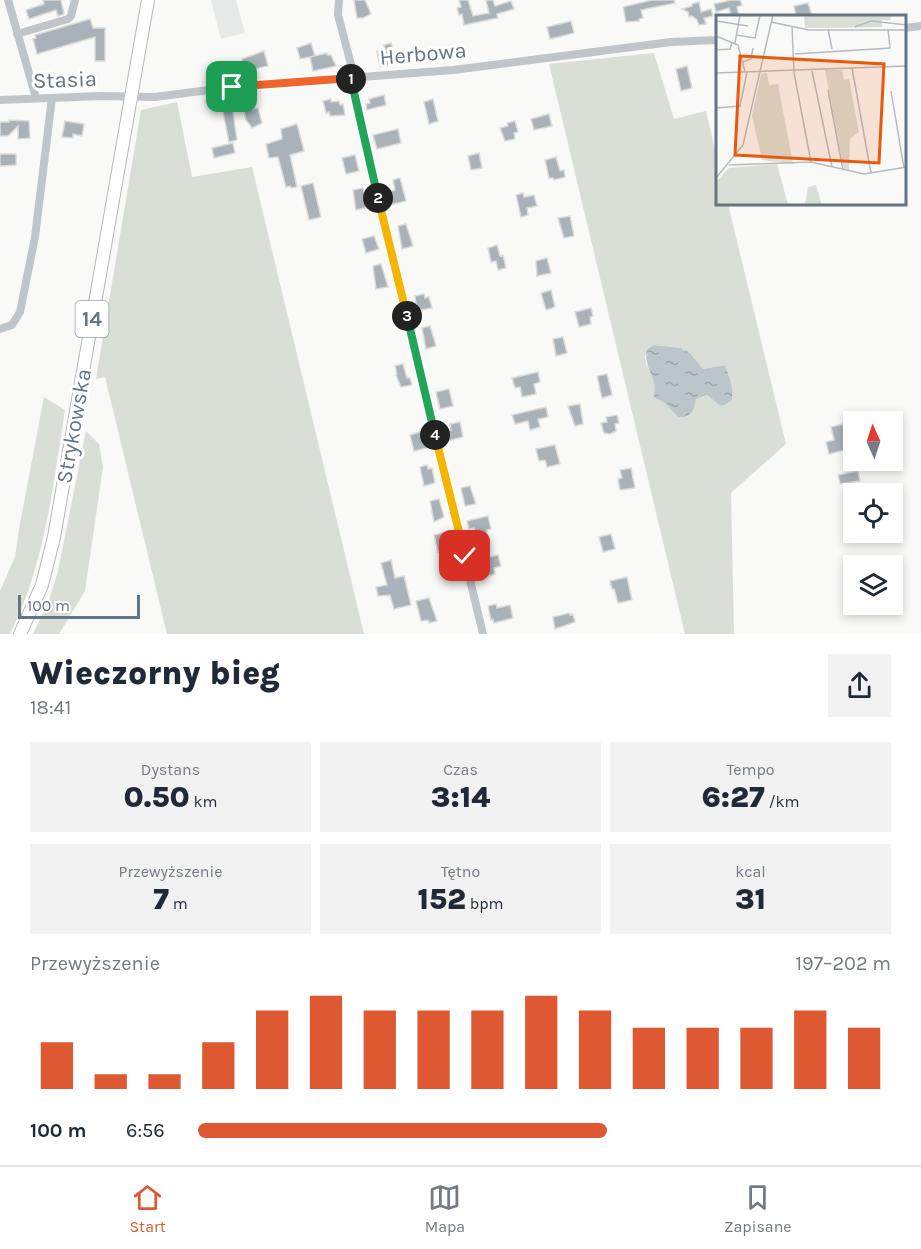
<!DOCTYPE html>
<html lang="pl">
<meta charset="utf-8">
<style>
body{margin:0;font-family:Karla,sans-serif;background:#f2f2f3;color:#1f2937;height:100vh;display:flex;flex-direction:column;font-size:22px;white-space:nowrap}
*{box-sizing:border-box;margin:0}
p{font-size:20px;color:#747a83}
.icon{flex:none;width:33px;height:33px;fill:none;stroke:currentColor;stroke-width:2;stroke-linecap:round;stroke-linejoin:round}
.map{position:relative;height:634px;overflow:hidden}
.details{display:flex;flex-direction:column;background:#fff;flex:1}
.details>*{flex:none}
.needle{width:39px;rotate:357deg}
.tools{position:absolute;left:843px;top:411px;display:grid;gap:12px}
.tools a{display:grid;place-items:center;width:60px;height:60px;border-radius:0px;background:#fff;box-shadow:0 3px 9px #0003;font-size:30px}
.scale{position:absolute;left:18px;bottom:15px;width:122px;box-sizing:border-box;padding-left:6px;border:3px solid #657581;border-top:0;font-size:16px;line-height:21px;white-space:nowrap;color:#657581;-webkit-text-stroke:4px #fff;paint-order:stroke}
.pin{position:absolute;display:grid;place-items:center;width:51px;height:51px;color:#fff;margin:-26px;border-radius:12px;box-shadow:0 3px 9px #0006}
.km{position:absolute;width:30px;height:30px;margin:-15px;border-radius:50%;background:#222;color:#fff;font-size:16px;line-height:30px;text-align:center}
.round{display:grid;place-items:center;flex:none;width:63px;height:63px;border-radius:0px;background:#f2f2f3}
.overview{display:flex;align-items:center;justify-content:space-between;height:102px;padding:0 30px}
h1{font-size:33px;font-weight:800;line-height:45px}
.figures{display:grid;grid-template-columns:repeat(3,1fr);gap:9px;height:102px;padding:6px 30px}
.figures div{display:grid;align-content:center;border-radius:0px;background:#f2f2f3;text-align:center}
.figures b{font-size:30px;font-weight:800}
.figures small{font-size:16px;font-weight:400}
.figures p{font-size:16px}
.chart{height:168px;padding:12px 30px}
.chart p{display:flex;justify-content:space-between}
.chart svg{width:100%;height:108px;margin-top:6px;stroke:#de5932;stroke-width:6}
ul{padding:0 30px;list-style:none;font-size:20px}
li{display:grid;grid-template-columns:96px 72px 1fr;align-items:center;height:45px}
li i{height:15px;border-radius:8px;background:#de5932}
.tabs{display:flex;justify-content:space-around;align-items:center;height:84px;border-top:2px solid #e0e1e3;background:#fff;font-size:16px;color:#747a83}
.tabs a{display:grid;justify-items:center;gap:3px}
.tabs .current{color:#de5932}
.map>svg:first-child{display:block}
.built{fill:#e7e8e8}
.green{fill:#d9ded6;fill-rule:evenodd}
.water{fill:url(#water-ripples)}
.building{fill:#a9b2b8;stroke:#dbdbd9;stroke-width:1.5}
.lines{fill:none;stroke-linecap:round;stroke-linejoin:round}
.primary-casing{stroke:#b4b9bd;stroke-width:14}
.street{stroke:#c0c5c9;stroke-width:8}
.primary{stroke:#fff;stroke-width:12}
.split-1-casing{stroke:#fff;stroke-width:12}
.split-2-casing{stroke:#fff;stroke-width:12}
.split-3-casing{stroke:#fff;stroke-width:12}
.split-4-casing{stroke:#fff;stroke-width:12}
.split-5-casing{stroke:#fff;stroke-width:12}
.split-1{stroke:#f0652b;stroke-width:8}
.split-2{stroke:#22a559;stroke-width:8}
.split-3{stroke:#f5b400;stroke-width:8}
.split-4{stroke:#22a559;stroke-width:8}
.split-5{stroke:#f5b400;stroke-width:8}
.labels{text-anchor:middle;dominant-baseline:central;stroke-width:6;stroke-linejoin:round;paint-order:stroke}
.shield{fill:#fff;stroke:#939ea7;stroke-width:1.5}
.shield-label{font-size:21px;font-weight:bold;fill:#657581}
.street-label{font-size:22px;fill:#657581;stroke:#fff}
.inset-road{fill:none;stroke:#b5bcc1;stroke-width:1.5}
.view{fill:#e8590c;fill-opacity:0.15;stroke:#e8590c;stroke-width:3}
.inset-edge{fill:none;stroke:#657581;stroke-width:3}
</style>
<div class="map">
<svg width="921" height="634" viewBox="0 0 921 634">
<defs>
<pattern id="water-ripples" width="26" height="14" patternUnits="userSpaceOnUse" patternTransform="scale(1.5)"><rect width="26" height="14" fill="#bac6ca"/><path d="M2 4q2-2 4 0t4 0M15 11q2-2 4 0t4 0" fill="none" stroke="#9ba5a9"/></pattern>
</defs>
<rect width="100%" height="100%" fill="#f9f9f7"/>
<!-- built -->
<path class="built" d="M211,0h25l9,33 -24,6z"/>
<!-- green -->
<path class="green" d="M654,53l20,66 32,-8 11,47v46h11l58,240 -55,49 3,141h-49l-136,-570zM654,345l27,3 9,5 13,16 22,-4 4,10 4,23 -26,-3 -11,4c-3,11 -5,20 -18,18l-12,-13 -12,-7 2,-12 -10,-21 -1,-8z
M177,102l15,75 60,-10 112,467h-197l-62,-257 -9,2 45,-269z
M44,397l21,13c-12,76 -20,154 -55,224h-10v-43l15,-34 4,-28z
M86,431l13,13 4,23 -18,124 -26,43h-26l16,-34 9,-29z"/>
<!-- water -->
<path class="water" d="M654,345l27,3 9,5 13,16 22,-4c3,7 11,30 6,36 -2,1 -8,5 -10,5l-14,-11 -11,4c-2,11 -5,20 -18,18l-12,-13 -12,-7c0,-6 2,-10 0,-15 -4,-12 -10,-20 -7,-33z"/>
<!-- building -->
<path class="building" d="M43,0h18l3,14 -6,2 -2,-6 -27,9 -3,-9 18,-6z
M354,0h11l6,14 -8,4h-6z
M459,0h9l5,16 16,-3 -3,-13h7l2,6 16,-5 3,8 -17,5 1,4 -34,7 -2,-11 -3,1 -2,-7 4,-1z
M652,0h22l1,3 -34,7 2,8 -4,1v2l-13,1 -3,-15z
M731,0h9l2,5 -5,2 2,9h-8l-2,-8 -13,4 -2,-8z
M699,2l2,10 10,-3 2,7 -9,2 2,6 -7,1 -2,-5 -5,-4 -3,1 -1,-5 -6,-3 10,-3v-2z
M808,3l4,13h-16l-2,-10z
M90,19l3,9h12v33h-10v-24l-58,17 -4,-15 3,-1 -1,-3z
M571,21l3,12 -24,6 -3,-12z
M311,43l4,13 -15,3 -3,-11z
M391,43l3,11 3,-1 2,10 -19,4 -3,-16 8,-2 -1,-4z
M440,47l3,11 -16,4 -2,-11z
M264,51l4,15 -14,3 1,4 -14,3 -3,-12 4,-1v-4z
M327,53v2h4l5,11 -23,5 -3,-14z
M687,66l5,22 -11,3 -5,-22z
M384,95l2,10 -19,5 -1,-6 4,-1 -1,-4z
M331,99v3l8,-1 1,4 3,-1 2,11 -15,1 -1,-4 -3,1 -3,-12z
M433,99l5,22 -9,3 -5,-22z
M232,105l5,35 -8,2 -7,-35z
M258,108l4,15 -10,5 -6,-8 -2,-9z
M549,114l3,12 -18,4 -3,-11z
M9,120l20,1 1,17 -12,1v-13l-10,10h-8v-14h9z
M65,121l19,3 -2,12 -9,-2v4l-11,-1z
M515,121l3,11 -4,1 1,6 -10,2 -5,-13 8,-2 -1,-3z
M297,124l7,27 -14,4 7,32 -6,1 -1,-2 -4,1 -8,-30 -9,1 -3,-14 16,-5 -1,-10z
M398,129l3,14 -24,6 -4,-14z
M233,143l2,10 -21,5 -2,-10z
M479,153l3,15 -11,2 -3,-14z
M0,154h16v11l-16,1z
M355,155l4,16 -13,3 -4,-16z
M556,157l4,14 4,-1 1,7 -11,3 -1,-2h-4l-4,-18z
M400,178l6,23 -16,4 -3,-13 8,-2 -2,-10z
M313,183l8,34 -12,3 -8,-34z
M363,188l6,19 -13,3 -3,-20z
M523,193l1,4 10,-2 3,11 -10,2 1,7 -7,2 -5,-22z
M570,216l4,20 -10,2 -6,-20z
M406,224l7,22 -11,3 -4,-23z
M374,236l5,13 -13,4 -4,-14z
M497,245l3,11 3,-1 3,13 -8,2 -2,-9 -5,1 -3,-14z
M547,258l4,15 -14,3 -1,-15z
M381,264l7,23 -12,2 -3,-23z
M551,290l4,17 -9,3 -5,-17z
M424,294l1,4 4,-1 3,11 -15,3 -2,-15z
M591,308l2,8 -3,1 1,7 -12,3 -4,-15z
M430,326l6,20 -10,3 -4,-21z
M563,337l4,16 -11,3 -3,-17z
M403,364l4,14h3l2,7 -11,2 -5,-12 1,-1 -2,-8z
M538,372l2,10 -6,2 2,10 -14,3 -2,-10 -5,1 -3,-10z
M607,374l5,21 -10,3 -5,-22z
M449,389l4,17 -13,3 -4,-17z
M580,404l3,20 -8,2 -7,-20z
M546,407l2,10 -10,2 2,8 -10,3 -2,-9 -13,3 -3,-9z
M617,415l2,8 -4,1 1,7 -6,3 -6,-1 -3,-10 6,-1 -1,-5z
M460,422l3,15 -15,4 -2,-10 5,-1 -1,-6z
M843,424l6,25 -20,5 -3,-12 8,-2 -3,-13z
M423,431l4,17 -13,3 -4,-16z
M555,445l5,19 -13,3 -2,-7 -6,1 -3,-12z
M427,465l1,4 4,-1 3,15 -11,3 -4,-19z
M631,468l4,20 -15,2 -2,-11 4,-1 -2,-8z
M858,471l2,10 -20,3 -2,-9z
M470,486l6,18 -11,2 -4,-18z
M439,499l5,18 -10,5 -4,-21z
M488,516l3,13 -4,1v4l-11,3 -2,-9 -5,1 -2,-8z
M447,532l4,17 -13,3 -4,-17z
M611,534l4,15 -12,3 -4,-15z
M498,555l3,11 -7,2 1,6 -11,3 -2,-10 -3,1 -2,-8z
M391,560l4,18 9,-2 7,29 -17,4 -4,-14 -12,1 -2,-9 11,-2 -6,-22z
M627,577l5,23 -14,3 -4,-14h-2l-2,-8z
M429,598l8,23 -8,2 -1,-3 -7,1 -5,-20z
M496,604l1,4 13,-3 3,13 -19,5 -1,-4 -2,1 -3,-14z
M569,613l1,2 3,-1 2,8 -20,7 -2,-12z"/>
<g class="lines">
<defs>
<path id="primary" d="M20,634l22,-49 12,-48 94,-537"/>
</defs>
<!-- primary casing -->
<use href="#primary" class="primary-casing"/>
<!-- street -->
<path class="street" d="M8,0l28,98
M339,0l-1,15 14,53v21l131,545
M904,28l17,-2
M17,34l51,-15 3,-3 4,-16
M0,100l101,-4 54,1 77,-10 221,-17 218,-28 46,-2
M0,329l12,-4 8,-13 15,-75 17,-139"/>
<!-- primary -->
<use href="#primary" class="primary"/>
</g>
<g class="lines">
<defs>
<path id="split-1" d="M232,87l119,-9v1"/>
<path id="split-2" d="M351,79l27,119"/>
<path id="split-3" d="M378,198l29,118"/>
<path id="split-4" d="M407,316l28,119"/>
<path id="split-5" d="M435,435l30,121"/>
</defs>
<!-- split-1 casing -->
<use href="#split-1" class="split-1-casing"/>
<!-- split-2 casing -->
<use href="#split-2" class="split-2-casing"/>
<!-- split-3 casing -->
<use href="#split-3" class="split-3-casing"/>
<!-- split-4 casing -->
<use href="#split-4" class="split-4-casing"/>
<!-- split-5 casing -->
<use href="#split-5" class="split-5-casing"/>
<!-- split-1 -->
<use href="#split-1" class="split-1"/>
<!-- split-2 -->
<use href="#split-2" class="split-2"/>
<!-- split-3 -->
<use href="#split-3" class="split-3"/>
<!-- split-4 -->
<use href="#split-4" class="split-4"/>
<!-- split-5 -->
<use href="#split-5" class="split-5"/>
</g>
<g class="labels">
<!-- shield labels -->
<rect class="shield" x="75.5" y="301" width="33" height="36" rx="4.5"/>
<g class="shield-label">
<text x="92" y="319">14</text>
</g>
<!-- street labels -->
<g class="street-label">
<text transform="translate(423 54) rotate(-5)">Herbowa</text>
<text transform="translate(65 80) rotate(-2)">Stasia</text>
<text transform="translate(74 426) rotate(-80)">Strykowska</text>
</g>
</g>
<!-- overview -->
<g transform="translate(716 15)">
<rect width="190" height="190" fill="#f9f9f7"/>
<path d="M88,0h86l1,1 -1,4h-8v7l-71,1h-6zM109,55h17l2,10 5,-1 10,53 -9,7 -1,31 -5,-1zM51,58l2,12 9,-1 15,80 -31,-4 -10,-44 9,-42zM61,149l11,41h-72v-23l13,-14zM100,170l6,20h-17l3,-18z" fill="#d9ded6"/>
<path class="inset-road" d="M0,6l32,5M55,7l38,8h98M76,12l2,46 17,89M139,12l16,-6 36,4M112,14l4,20M20,20l19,3 5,-23M0,21l22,9 7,27M19,28l5,-28M0,35l14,-1 2,-7M79,39l95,-6 -2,-19M27,47l8,-3 2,-11M136,53l19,105M96,56l20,96M0,58l191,-7M112,75l15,80M175,76l13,77M0,93l24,-2 7,-34M13,150l82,-3 53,12 43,-7M0,163l27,-33 30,-130"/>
<path class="view" d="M24,41l144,8 -5,99 -144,-8z"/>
<rect width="190" height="190" class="inset-edge"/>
</g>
</svg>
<div class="tools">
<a><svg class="needle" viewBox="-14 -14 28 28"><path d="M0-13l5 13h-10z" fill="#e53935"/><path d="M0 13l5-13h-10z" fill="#747a83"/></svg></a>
<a><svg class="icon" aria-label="locate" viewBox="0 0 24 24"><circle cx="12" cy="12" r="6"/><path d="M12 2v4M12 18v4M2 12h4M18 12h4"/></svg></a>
<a><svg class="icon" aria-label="layers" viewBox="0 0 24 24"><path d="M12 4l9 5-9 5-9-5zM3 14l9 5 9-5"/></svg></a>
</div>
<div class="scale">100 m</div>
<div class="pin" style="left:232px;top:87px;background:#1e9e55"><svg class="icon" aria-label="arrive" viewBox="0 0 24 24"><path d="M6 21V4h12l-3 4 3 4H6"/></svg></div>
<div class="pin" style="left:465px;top:556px;background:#d93025"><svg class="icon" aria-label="check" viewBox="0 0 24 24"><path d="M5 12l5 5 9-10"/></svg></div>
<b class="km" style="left:351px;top:79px">1</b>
<b class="km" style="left:378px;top:198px">2</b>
<b class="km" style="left:407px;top:316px">3</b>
<b class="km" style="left:435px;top:435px">4</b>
</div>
<section class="details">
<div class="overview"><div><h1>Wieczorny bieg</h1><p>18:41</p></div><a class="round"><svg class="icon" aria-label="share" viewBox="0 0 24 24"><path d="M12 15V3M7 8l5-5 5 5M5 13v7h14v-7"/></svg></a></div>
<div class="figures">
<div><p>Dystans</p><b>0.50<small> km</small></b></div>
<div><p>Czas</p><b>3:14</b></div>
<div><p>Tempo</p><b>6:27<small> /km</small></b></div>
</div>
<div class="figures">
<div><p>Przewyższenie</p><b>7<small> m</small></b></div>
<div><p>Tętno</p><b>152<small> bpm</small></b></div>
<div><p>kcal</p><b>31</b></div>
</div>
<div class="chart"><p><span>Przewyższenie</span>197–202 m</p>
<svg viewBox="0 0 160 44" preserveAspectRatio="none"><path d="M5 44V25M15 44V38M25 44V38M35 44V25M45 44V12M55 44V6M65 44V12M75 44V12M85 44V12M95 44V6M105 44V12M115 44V19M125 44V19M135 44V19M145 44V12M155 44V19"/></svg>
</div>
<ul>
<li><b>100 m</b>6:56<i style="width:59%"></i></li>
</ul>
</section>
<nav class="tabs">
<a class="current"><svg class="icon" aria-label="home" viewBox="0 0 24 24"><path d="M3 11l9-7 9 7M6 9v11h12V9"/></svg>Start</a>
<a><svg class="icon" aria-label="map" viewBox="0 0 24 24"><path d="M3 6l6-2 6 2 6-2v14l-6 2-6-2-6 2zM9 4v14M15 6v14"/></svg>Mapa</a>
<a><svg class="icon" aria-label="saved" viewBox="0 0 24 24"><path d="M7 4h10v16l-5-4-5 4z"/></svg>Zapisane</a>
</nav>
